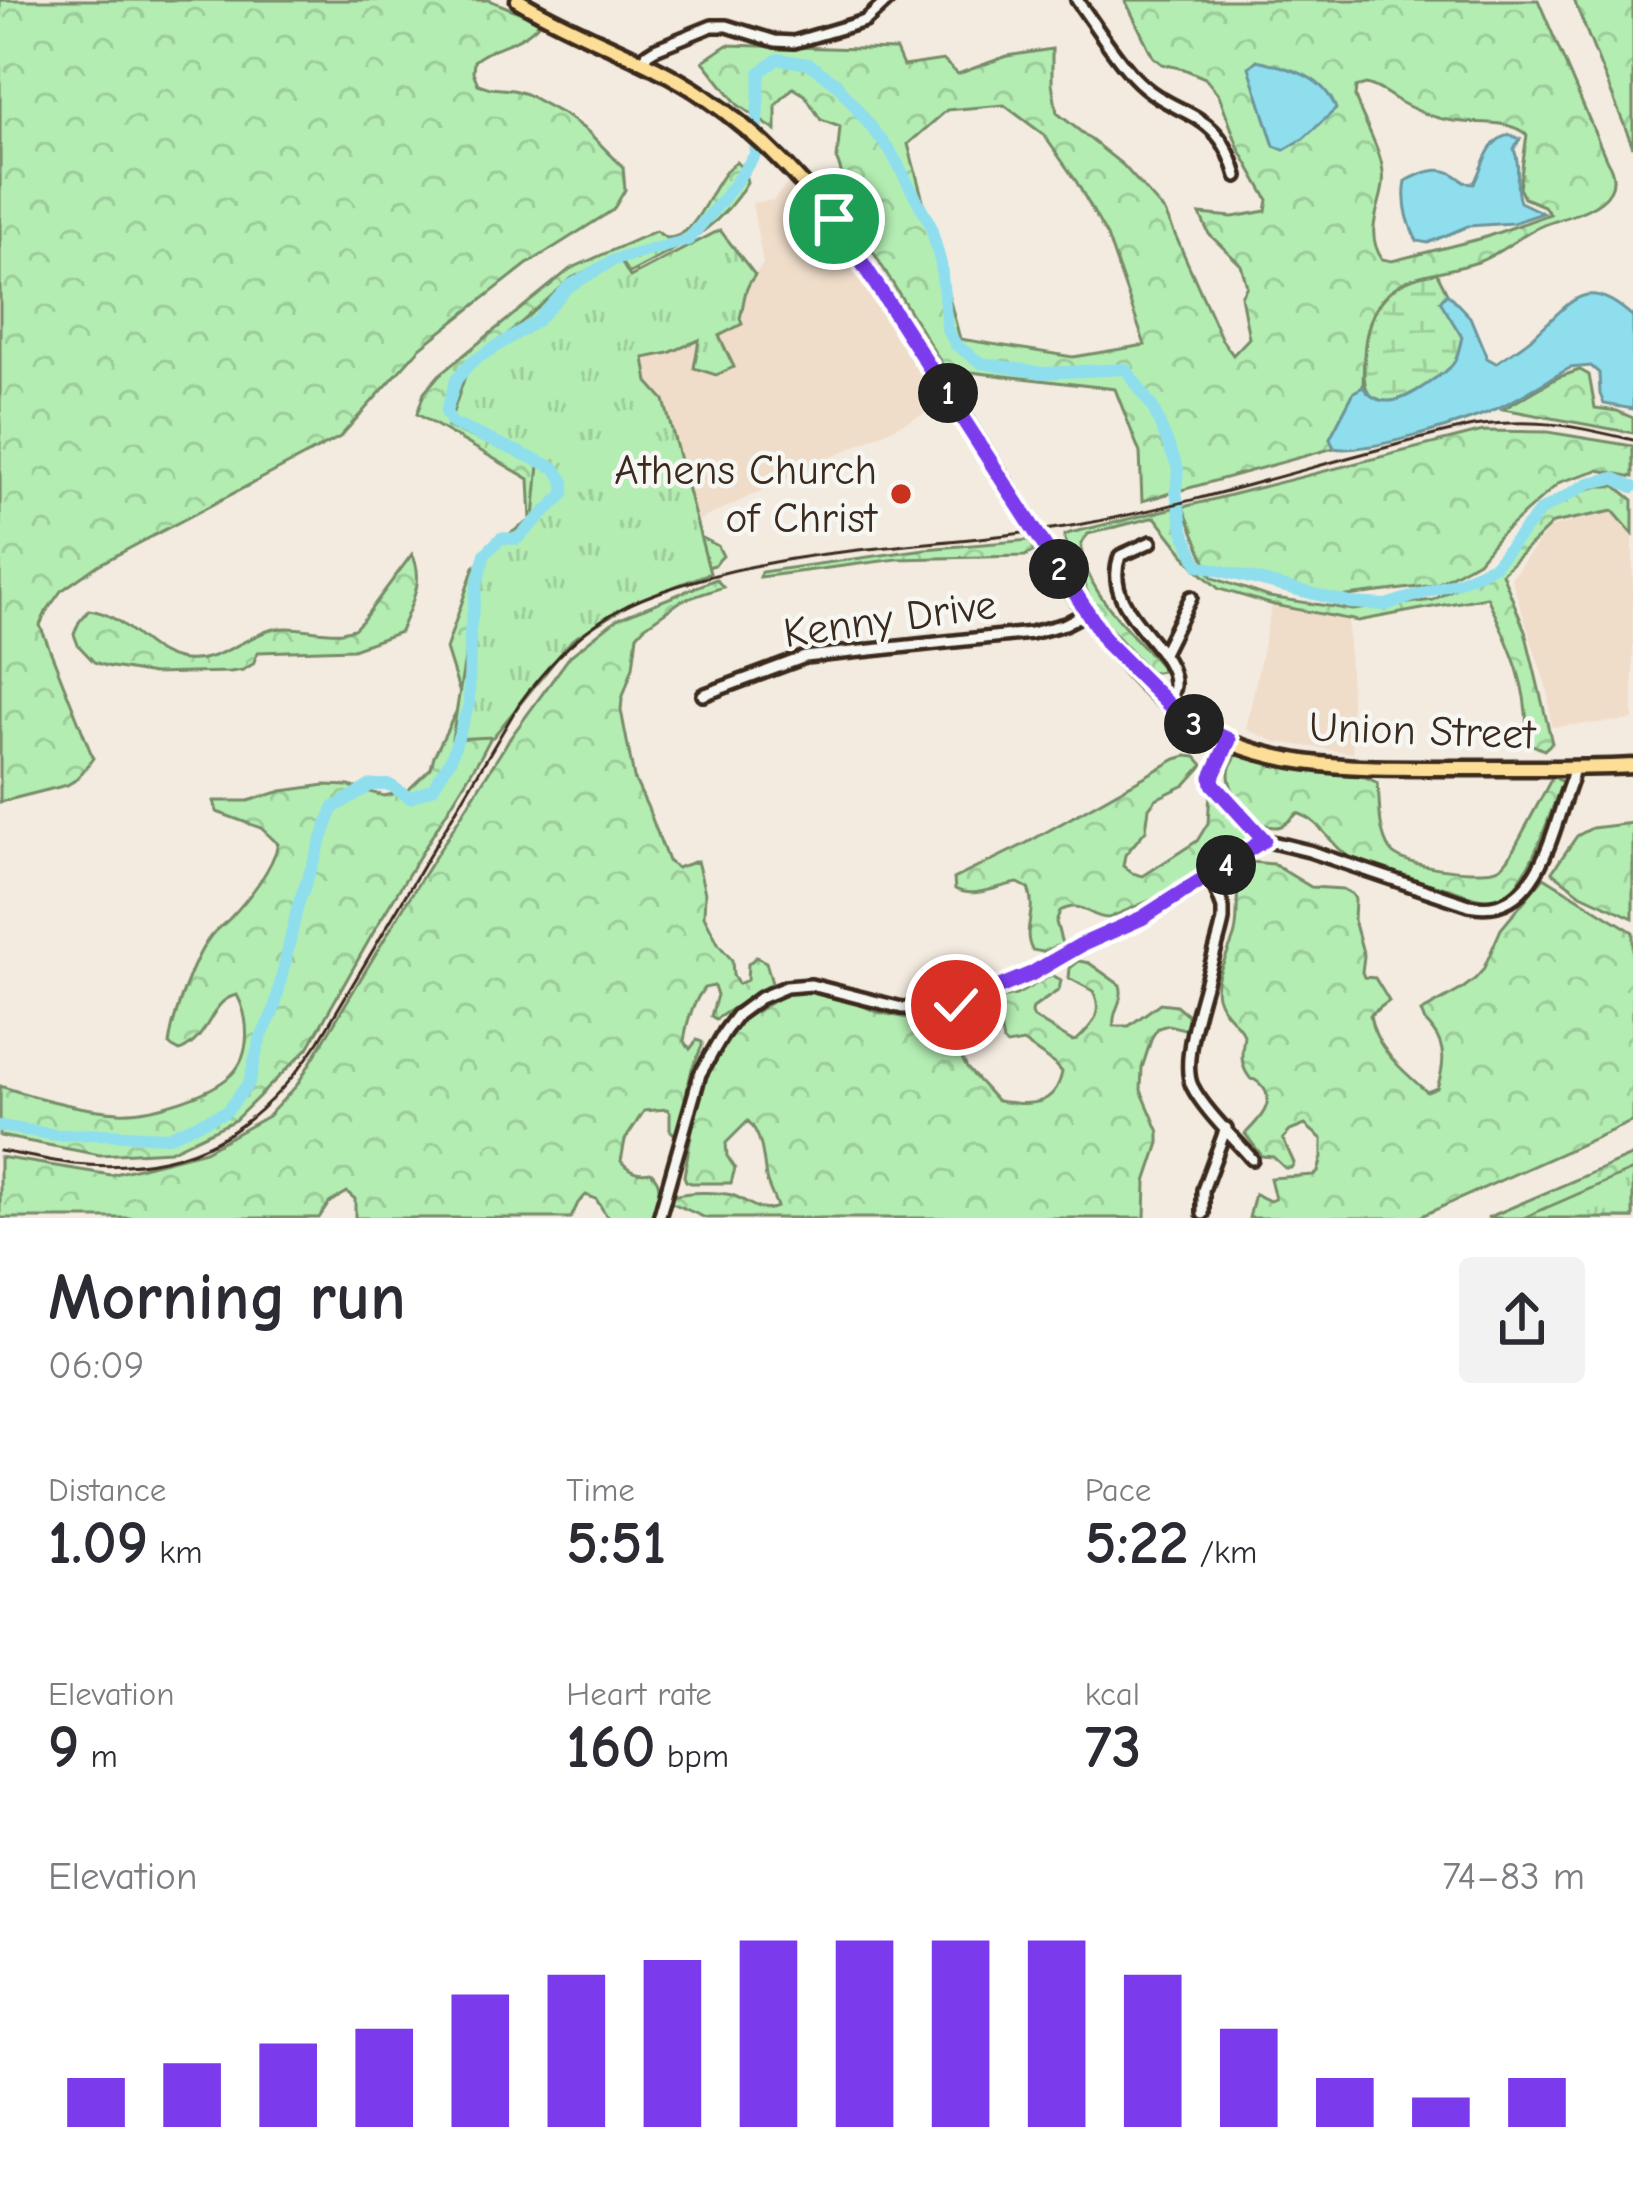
<!DOCTYPE html>
<meta charset="utf-8">
<style>
body{margin:0;font-family:"Comic Neue",sans-serif;background:#f2f2f3;color:#2b2b33;height:100vh;display:flex;flex-direction:column;font-size:45px;white-space:nowrap}
*{box-sizing:border-box;margin:0}
p{font-size:39px;color:#7c7c81}
.icon{flex:none;width:66px;height:66px;fill:none;stroke:currentColor;stroke-width:2;stroke-linecap:round;stroke-linejoin:round}
.map{position:relative;height:1218px;overflow:hidden}
.details{display:flex;flex-direction:column;background:#fff;flex:1}
.details>*{flex:none}
.pin{position:absolute;display:grid;place-items:center;width:102px;height:102px;color:#fff;margin:-51px;border:6px solid #fff;border-radius:50%;box-shadow:0 3px 12px #0007}
.km{position:absolute;width:60px;height:60px;margin:-30px;border-radius:50%;background:#222;color:#fff;font-size:33px;line-height:60px;text-align:center}
.round{display:grid;place-items:center;flex:none;width:126px;height:126px;border-radius:12px;background:#f2f2f3}
.headline{display:flex;align-items:center;justify-content:space-between;height:204px;padding:0 48px}
h1{font-size:66px;font-weight:800;line-height:90px}
.figures{display:grid;grid-template-columns:repeat(3,1fr);gap:18px;height:204px;padding:12px 48px}
.figures div{display:grid;align-content:center}
.figures b{font-size:60px;font-weight:800}
.figures small{font-size:33px;font-weight:400}
.figures p{font-size:33px}
.chart{height:336px;padding:24px 48px}
.chart p{display:flex;justify-content:space-between}
.chart svg{width:100%;height:216px;margin-top:12px;stroke:#7c3aed;stroke-width:6}
.map>svg:first-child{display:block}
.built{fill:#efddca}
.forest{fill:url(#forest-crowns);stroke:#778c68;stroke-width:3;fill-rule:evenodd}
.wetland{fill:url(#wetland-marsh);stroke:#778c68;stroke-width:3}
.park{fill:url(#park-tufts);stroke:#778c68;stroke-width:3}
.water{fill:#8fdeed;stroke:#6d969a;stroke-width:3}
.lines{fill:none;stroke-linecap:round;stroke-linejoin:round}
.river{stroke:#8fdeed;stroke-width:12}
.minor-casing{stroke:#3b2a1e;stroke-width:18}
.major-casing{stroke:#3b2a1e;stroke-width:21}
.minor{stroke:#f6f6f2;stroke-width:9}
.major{stroke:#fcde96;stroke-width:12}
.rail{stroke:#3b2a1e;stroke-width:3}
.major-bridge-casing{stroke:#3b2a1e;stroke-width:21;stroke-linecap:butt}
.major-bridge{stroke:#fcde96;stroke-width:12}
.route-casing{stroke:#fff;stroke-width:24}
.route{stroke:#7c3aed;stroke-width:15}
.poi-dot{fill:#c8321e;stroke:#f6f6f2;stroke-width:4.5}
.labels{text-anchor:middle;dominant-baseline:central;stroke-width:9;stroke-linejoin:round;paint-order:stroke}
.poi-label{font-size:42px;fill:#3b2a1e;stroke:#f6f6f2;text-anchor:end}
.street-label{font-size:42px;fill:#3b2a1e;stroke:#f6f6f2}
</style>
<div class="map">
<svg width="1633" height="1218" viewBox="0 0 1633 1218">
<defs>
<pattern id="forest-crowns" width="20" height="18" patternUnits="userSpaceOnUse" patternTransform="scale(3)"><rect width="20" height="18" fill="#b3edb2"/><path d="M2 6a3 3 0 1 1 6 0M12 15a3 3 0 1 1 6 0" fill="none" stroke="#9bcb99"/></pattern>
<pattern id="wetland-marsh" width="20" height="14" patternUnits="userSpaceOnUse" patternTransform="scale(3)"><rect width="20" height="14" fill="#b3edb2"/><path d="M1 5h8M5 5V1M11 12h8M15 12V8" fill="none" stroke="#9bcb99"/></pattern>
<pattern id="park-tufts" width="24" height="20" patternUnits="userSpaceOnUse" patternTransform="scale(3)"><rect width="24" height="20" fill="#b3edb2"/><path d="M3 7l-1-3M5 7V3M7 7l1-3M15 17l-1-3M17 17v-4M19 17l1-3" fill="none" stroke="#9bcb99"/></pattern>
</defs>
<rect width="100%" height="100%" fill="#f3ebe0"/>
<filter id="ink" filterUnits="userSpaceOnUse"><feTurbulence type="fractalNoise" baseFrequency=".00833" numOctaves="2"/><feDisplacementMap in="SourceGraphic" scale="24" xChannelSelector="R" yChannelSelector="G"/><feConvolveMatrix kernelMatrix="1 2 1 2 8 2 1 2 1" color-interpolation-filters="sRGB"/></filter>
<g filter="url(#ink)">
<!-- built -->
<path class="built" d="M792,179l24,24 134,198 -252,120 -34,-121 -16,-18 -4,-24 25,-5 71,-35 4,-12v-18l19,-24 -11,-61 21,-3z
M1613,511l20,23v186l-82,7 -3,-35 -37,-114 38,-50z
M1272,604l76,15 5,134 -77,-11 -30,-13z"/>
<!-- forest -->
<path class="forest" d="M0,0h489l52,21c-23,26 -43,21 -67,40l-1,11 5,12 12,4 23,2 13,4 42,23 19,14 36,36 2,23 -12,20 -87,55 -106,83 -80,89 -242,128 -37,26 -15,21 -6,13 53,133 -16,21 -10,6 -67,17z
M1125,0h413l69,161c26,42 -37,54 -63,64 -23,9 -42,28 -66,37 -34,12 -78,9 -100,43 -16,25 -14,54 -15,82l-9,5 -24,46 4,10 -192,53 -2,-48 -25,-64 -170,-20 -87,-142 -21,-68 3,-32 -19,-7 -16,-25 -12,-7 -17,17v26l-38,-26 -35,-44 24,-16 169,5 7,16 40,-6 15,14 49,-18 45,-7v34l5,30 66,52 42,47 57,128 11,15 16,-17 -8,-42 6,-10 -6,-21 -32,-31 -9,-20 33,3 33,-6 2,-11 -29,-51 -20,-54 -14,-17 -21,-9 -22,-5 -9,-7zM1366,84c14,3 22,11 34,18 15,8 37,17 54,19 24,4 52,-3 73,14l-8,53 5,10 20,8 6,8 -67,24 -91,23 -10,-2c-21,-32 5,-58 1,-87 -2,-22 -20,-52 -28,-75l1,-10zM1004,105l39,29 33,47 31,55 38,109 -72,12 -113,-18 -52,-195 39,-34z
M1574,0h59v147z
M736,162l8,8 3,12c-29,51 -72,66 -121,93l8,96 24,41 13,15 9,74 17,34 21,11 5,10 -9,9 -88,34 -57,37 -61,69 -27,51 -100,163 -73,129 -73,72 -65,31 -70,4 -100,-19v-50c37,12 79,24 119,26 30,2 92,-17 113,-38 20,-20 17,-57 5,-79 -28,5 -25,42 -57,56l-11,-6c3,-27 24,-86 41,-108 6,-8 15,-13 21,-20 18,-19 41,-48 47,-73l-17,-16 -44,-16 -3,-11h34l34,-10 43,-6 24,1 35,10 23,-5 24,-23 3,-12 28,-56 -16,-51 28,-82 57,-46 -2,-42 -112,-65 7,-21 15,-18 131,-106 86,-38 10,7c35,0 42,-56 70,-76z
M1580,370l9,5 6,33 22,3 16,7v15l-130,-24 56,-32z
M1483,431l65,1 85,14v31l-35,-7 -38,12 -61,54 -21,25 -43,24 -96,12 -131,-29 -25,-61z
M1600,486h16l17,14v34l-20,-23 -60,12 -51,50 23,58 27,112 -8,7 -18,-8c5,-53 -17,-98 -39,-145l-129,24 -84,-16 -55,-16 -24,-21 -40,-51 -67,17 -7,9c0,45 52,91 80,123l1,5 -11,2 -54,-59 -32,-74v-5l5,-2 104,-25 14,27 8,23 17,20 56,19 84,13 80,-10 63,-34 38,-46 45,-29z
M1030,540l4,11 -9,5 -128,3 -137,18 1,-5 164,-23z
M412,554c14,27 -2,52 -12,78l-47,17 -95,3 -5,12 -10,6 -13,2 -77,2 -47,-8 -12,-4 -16,-17 -4,-11 5,-12 10,-12c38,5 53,41 89,49 34,7 60,-17 89,-28 21,-8 52,3 75,1l12,-3 8,-8z
M716,579l7,8 -42,14 -37,26 -7,8 -4,32 -11,32 -1,11 13,68 14,30 20,53 9,7 20,-7 8,32 -1,23 15,29 13,15 1,15 5,9 9,-4 1,-16 8,-7 10,5 6,21 -56,36 -5,-3 6,-21 -3,-9 -10,2c-12,16 -17,33 -20,53l6,8 7,-9 5,2v4l-10,23 -14,61 -4,4 -4,-4v-17l-3,-4 -23,2 -19,29 -4,21c9,11 16,13 30,11 15,15 6,28 0,46h-43l-12,-19 -10,-4 -8,8 -7,15h-216v-19l-8,-7 -18,11 -10,15h-319v-61l111,18 94,-24 63,-35 29,-31 109,-182 104,-165 60,-82 47,-37z
M1246,754l57,14 62,9 13,6c2,21 0,49 12,67 11,17 83,24 103,20 9,-2 10,-5 16,-12l44,-82 9,6c-11,28 -35,112 -66,117 -18,3 -37,-8 -54,-12 -29,-8 -62,-13 -89,-27 -22,-13 -31,-39 -56,-47 -3,4 -11,11 -16,13 -22,8 -52,-31 -52,-51 0,-9 3,-12 7,-19z
M1186,756l10,1 7,8 -18,20 -29,14 -7,9 -3,22 -21,25 -2,11 9,7 11,3 54,-35 11,-18 2,-31 38,37 6,9 -72,49 -73,31c-23,0 -24,-19 -49,-7l-4,11 6,22 -19,8 -11,-2c-11,-20 6,-38 -4,-62l-10,-5c-21,3 -43,16 -63,6l-1,-10 69,-34 153,-86z
M1633,823v95l-52,-24 -29,-22 25,-36 15,-8z
M1251,862l22,2 38,23 32,2 9,5 3,5 -1,21 10,36 -2,16 2,5 11,1 14,23 -19,14c4,32 34,57 57,77l10,-4c7,-21 10,-40 -5,-59 -12,-15 -4,0 -11,-17l41,-23 13,-10 8,-9 18,-41 43,-52 89,55v189l-216,97h-168l6,-24 15,7 5,-2 -5,-21 43,-3 5,-3 4,-15v-18l-17,-14 -15,6 -7,8 11,24 -3,5h-6l-12,-11 -11,-1 -17,-22c13,-13 33,-32 16,-49 -12,-12 -6,2 -15,-13 -7,-13 -3,-24 -2,-37 -7,-14 -23,-23 -27,-39 -5,-19 14,-45 18,-63 6,-25 -5,-56 16,-71z
M1079,961l10,2 31,22c5,16 -9,26 -6,41h15l31,-23 16,2 12,10 1,11 -5,3 -16,-4 -10,3 -6,9 -10,31 -1,22 18,42v11l-13,39 -1,36h-439l-36,-16 2,-6c16,-4 43,-5 60,-1 17,6 27,20 45,12 -3,-10 -9,-19 -11,-29 -3,-19 -3,-42 -18,-57l-22,22 1,13 8,12 -4,15h-40l-5,-2 -2,-5 11,-64 17,-53 27,-38 47,-27 19,-5 24,2 48,21 36,7 30,13 8,6 16,30 30,33c30,4 58,8 65,-29l-7,-8 -32,-22 -16,3 -4,-3 -4,-22 -17,-14 2,-5 32,-6 36,-20 9,5 -2,10 -26,18 -1,5 2,5 38,23 5,-1c16,-15 27,-28 16,-49l-24,-13 1,-10z
M1633,1155v63h-146z"/>
<!-- wetland -->
<path class="wetland" d="M1437,273l10,20 -6,8 21,36c-2,7 -4,20 -8,27 -8,10 -27,21 -38,27 -34,20 -54,15 -52,-27 2,-50 19,-85 73,-91z"/>
<!-- park -->
<path class="park" d="M720,230l35,45c-12,14 -10,26 -15,43l2,6 -23,12 15,31 -18,8 -22,-7 5,-28 -30,13 -25,5 4,24 16,18 46,173 -79,30 -59,37 -79,97 -41,2 30,-187 52,-34 5,-54 -91,-37 19,-57 105,-92 46,-22 12,21z
M1633,1170v48h-110z"/>
<!-- water -->
<path class="water" d="M1257,60c31,8 67,15 79,49l-33,30 -19,11 -10,-4 -25,-79z
M1509,135l11,4 -6,10c8,21 -1,35 6,53l23,11 -30,10 -45,3 -40,17 -11,-2c-10,-19 -15,-38 -11,-60 15,-8 33,-16 49,-6 16,10 0,6 19,8 10,-18 13,-43 35,-48z
M1447,293l23,24 17,41 9,5c13,-10 28,-17 40,-29 36,-33 50,-60 97,-17v92l-29,-5 -4,-10 -1,-21 -8,-7 -21,2c-30,16 -60,37 -91,48 -29,11 -118,38 -145,32l-4,-10 24,-46 9,-5c19,26 45,11 67,-5 6,-5 18,-11 23,-18 5,-6 7,-19 9,-27l-22,-36z"/>
<g class="lines">
<!-- river -->
<path class="river" d="M0,1126l57,9 45,-1 66,3 59,-26 22,-28 11,-43 14,-30 24,-105 35,-97 38,-23h19l20,13 23,-10 18,-29 18,-55 1,-73 7,-47 8,-30 16,-16 16,1 47,-45v-12l-9,-14 -103,-45 -6,-11 10,-32 14,-17 67,-42 31,-34 46,-27 74,-20 36,-42 31,-43 5,-83 18,-13 31,5 27,19 55,69 39,72 11,40 6,65 9,16 25,18 62,10 83,-4 27,39 25,60 -2,24 7,38 15,35 152,38 36,2 72,-23 36,-16 46,-55 49,-28 25,-5 19,9"/>
<defs>
<path id="minor" d="M1077,0c18,25 35,53 56,76 42,45 84,28 104,100
M644,62l3,-8 8,-5 57,-23h15l48,15 19,1 71,-21 23,-21
M1151,542l-31,14c-20,56 57,89 54,130 0,2 -5,16 -6,18
M1163,653l28,-56
M703,695l102,-38 226,-24 34,-9 21,-11
M1229,740c-8,17 -21,34 -12,51l47,49
M1264,840l45,11 160,54c70,15 83,-76 102,-125l3,-12
M1211,876l12,32v12c-7,38 -46,134 -31,166 12,24 42,52 60,73
M1203,1214v-24l23,-62
M659,1218l41,-144 25,-43 12,-16 23,-17 26,-11 25,-2 91,23h40l14,-3 75,-32 50,-28 61,-27 122,-78"/>
<path id="major" d="M518,0c60,37 129,57 187,97 100,69 149,150 212,250 35,54 70,107 104,162
M1050,556c39,62 79,124 141,166 81,53 185,45 277,46 55,0 110,1 165,-2"/>
</defs>
<!-- minor casing -->
<use href="#minor" class="minor-casing"/>
<!-- major casing -->
<use href="#major" class="major-casing"/>
<!-- minor -->
<use href="#minor" class="minor"/>
<!-- major -->
<use href="#major" class="major"/>
<!-- rail -->
<path class="rail" d="M0,1151c25,4 49,10 74,13 114,11 183,-31 245,-123l200,-337c23,-32 50,-62 83,-84 28,-19 60,-30 92,-39 126,-38 260,-34 389,-57 132,-24 260,-69 390,-98 65,-8 98,-1 160,14"/>
<defs>
<path id="major-bridge" d="M1021,509l29,47"/>
</defs>
<!-- major-bridge casing -->
<use href="#major-bridge" class="major-bridge-casing"/>
<!-- major-bridge -->
<use href="#major-bridge" class="major-bridge"/>
</g>
</g>
<g class="lines" filter="url(#ink)">
<defs>
<path id="route" d="M834,219l274,425 60,60 27,20 34,16 -17,37 1,7 51,56 -122,78 -61,27 -50,29 -75,31"/>
</defs>
<!-- route casing -->
<use href="#route" class="route-casing"/>
<!-- route -->
<use href="#route" class="route"/>
</g>
<!-- markers -->
<circle class="poi-dot" cx="901" cy="494" r="12"/>
<g class="labels">
<!-- poi labels -->
<g class="poi-label">
<text x="877" y="470">Athens Church<tspan x="877" dy="48">of Christ</tspan></text>
</g>
<!-- street labels -->
<g class="street-label">
<text transform="translate(890 619) rotate(-8)">Kenny Drive</text>
<text transform="translate(1422 731) rotate(2)">Union Street</text>
</g>
</g>
</svg>
<div class="pin" style="left:834px;top:219px;background:#1e9e55"><svg class="icon" aria-label="arrive" viewBox="0 0 24 24"><path d="M6 21V4h12l-3 4 3 4H6"/></svg></div>
<div class="pin" style="left:956px;top:1005px;background:#d93025"><svg class="icon" aria-label="check" viewBox="0 0 24 24"><path d="M5 12l5 5 9-10"/></svg></div>
<b class="km" style="left:948px;top:393px">1</b>
<b class="km" style="left:1059px;top:569px">2</b>
<b class="km" style="left:1194px;top:724px">3</b>
<b class="km" style="left:1226px;top:865px">4</b>
</div>
<section class="details">
<div class="headline"><div><h1>Morning run</h1><p>06:09</p></div><a class="round"><svg class="icon" aria-label="share" viewBox="0 0 24 24"><path d="M12 15V3M7 8l5-5 5 5M5 13v7h14v-7"/></svg></a></div>
<div class="figures">
<div><p>Distance</p><b>1.09<small> km</small></b></div>
<div><p>Time</p><b>5:51</b></div>
<div><p>Pace</p><b>5:22<small> /km</small></b></div>
</div>
<div class="figures">
<div><p>Elevation</p><b>9<small> m</small></b></div>
<div><p>Heart rate</p><b>160<small> bpm</small></b></div>
<div><p>kcal</p><b>73</b></div>
</div>
<div class="chart"><p><span>Elevation</span>74–83 m</p>
<svg viewBox="0 0 160 44" preserveAspectRatio="none"><path d="M5 44V34M15 44V31M25 44V27M35 44V24M45 44V17M55 44V13M65 44V10M75 44V6M85 44V6M95 44V6M105 44V6M115 44V13M125 44V24M135 44V34M145 44V38M155 44V34"/></svg>
</div>
</section>
